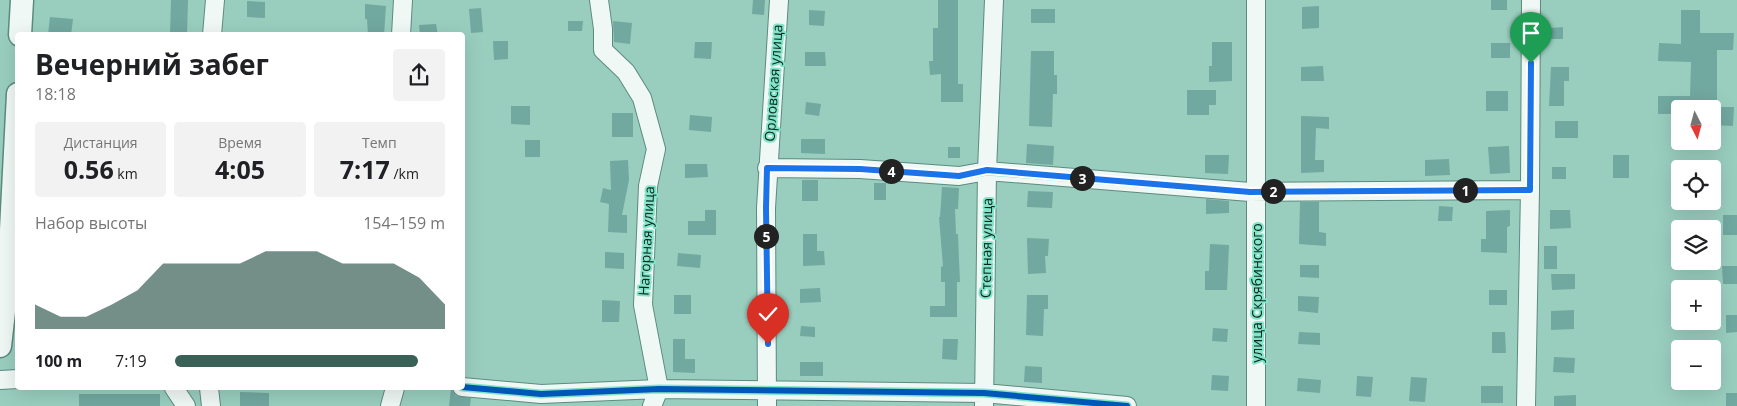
<!DOCTYPE html>
<html lang="ru">
<meta charset="utf-8">
<style>
body{margin:0;font-family:"Open Sans",sans-serif;background:#f2f2f2;color:#202124;height:100vh;display:flex;flex-direction:column;font-size:19px;white-space:nowrap}
*{box-sizing:border-box;margin:0}
p{font-size:16px;color:#757577}
.icon{flex:none;width:28px;height:28px;fill:none;stroke:currentColor;stroke-width:2;stroke-linecap:round;stroke-linejoin:round}
.map{position:relative;flex:1;overflow:hidden}
.details{position:absolute;left:15px;top:32px;width:450px;height:358px;display:flex;flex-direction:column;background:#fff;border-radius:5px;box-shadow:0 5px 20px #0002}
.details>*{flex:none}
.needle{width:32px;rotate:174deg}
.fabs{position:absolute;left:1671px;top:100px;display:grid;gap:10px}
.fabs a{display:grid;place-items:center;width:50px;height:50px;border-radius:5px;background:#fff;box-shadow:0 5px 20px #0002;font-size:25px}
.pin{position:absolute;display:grid;place-items:center;width:42px;height:42px;color:#fff;margin:-51px -21px;border-radius:50% 50% 50% 0;rotate:-45deg;box-shadow:0 0 5px #0007}
.pin .icon{rotate:45deg}
.km{position:absolute;width:25px;height:25px;margin:-12px;border-radius:50%;background:#222;color:#fff;font-size:14px;line-height:25px;text-align:center}
.round{display:grid;place-items:center;flex:none;width:52px;height:52px;border-radius:5px;background:#f2f2f2}
.overview{display:flex;align-items:center;justify-content:space-between;height:85px;padding:0 20px}
h1{font-size:28px;font-weight:700;line-height:38px}
.stats{display:grid;grid-template-columns:repeat(3,1fr);gap:8px;height:85px;padding:5px 20px}
.stats div{display:grid;align-content:center;border-radius:5px;background:#f2f2f2;text-align:center}
.stats b{font-size:25px;font-weight:700}
.stats small{font-size:14px;font-weight:400}
.stats p{font-size:14px}
.chart{height:140px;padding:10px 20px}
.chart p{display:flex;justify-content:space-between}
.chart svg{width:100%;height:90px;margin-top:5px;fill:#396156;opacity:.7}
ul{padding:0 20px;list-style:none;font-size:16px}
li{display:grid;grid-template-columns:80px 60px 1fr;align-items:center;height:38px}
li i{height:12px;border-radius:6px;background:#396156}
.map>svg:first-child{display:block}
.building{fill:#71a8a0}
.lines{fill:none;stroke-linecap:round;stroke-linejoin:round}
.minor-casing{stroke:#5b8b7f;stroke-width:20}
.major-casing{stroke:#5b8b7f;stroke-width:25}
.minor{stroke:#f0f8f5;stroke-width:18}
.major{stroke:#f0f8f5;stroke-width:22}
.cycleway-casing{stroke:#83e4c7;stroke-width:9}
.cycleway{stroke:#0057b8;stroke-width:6}
.route-casing{stroke:#fff;stroke-width:10}
.route{stroke:#1a73e8;stroke-width:6}
.labels{text-anchor:middle;dominant-baseline:central;stroke-width:4;stroke-linejoin:round;paint-order:stroke}
.street-label{font-size:14px;fill:#06261e;stroke:#83e4c7}
</style>
<div class="map">
<svg width="1737" height="406" viewBox="0 0 1737 406">
<rect width="100%" height="100%" fill="#99cebe"/>
<!-- building -->
<path class="building" d="M171,0h17l-1,35h-17z
M753,0h12l-1,15 -12,-1z
M938,0h20v84h5v18h-22v-28l-11,1 -1,-14h4v-33h5z
M1491,0h16v10h-16z
M247,1l18,1v16l-18,-1z
M365,4l21,2 -2,29h-16l-1,-16h-2z
M1319,6v22l-17,1v-22z
M481,8l2,24 -12,1 -2,-24z
M1031,9h24v14h-24z
M809,10l16,1 -1,15 -15,-1z
M1681,10h19v23h34l-1,17h-16v57h17l-1,19 -21,-1v-16h-32v5h-22v-18h32l1,-34 -33,-1 1,-18 22,1z
M50,17l23,2 -2,16h-23z
M568,21h15l-1,10h-14z
M613,21l19,2 -2,21 -16,-2z
M436,24l2,11h-18l-1,-10z
M1563,27v12h-12v-11z
M493,41h15v18l-14,1z
M695,42h17l-1,17 -17,-1z
M1212,42h20v39l-23,1v-16h3z
M1491,43h19v15h-19z
M1031,51h23v24h3v19h-4l-1,33 -23,-1z
M805,52h20l1,14h-21z
M1323,66l1,15h-23v-14z
M1551,67h18v14h-5v25h-15z
M1187,90h29v15h-7v10h-22z
M1486,91h22v20h-22z
M806,102l15,2 -2,12 -14,-2z
M511,106h19v19l-19,-1z
M612,113h21v24h-21z
M690,115l22,2 -1,15 -22,-2z
M1301,116l28,1v12l-13,-1 -1,32h9v12l-23,1z
M1555,121h23v17h-23z
M801,139h24v15l-24,-1z
M525,140h15v17h-15z
M1027,144l27,2 -1,19 -27,-2z
M1509,146l1,27 -20,1 -2,-27z
M948,147h12v11h-12z
M1205,155h24l-1,19 -23,-1z
M1613,155h16v23h-16z
M1449,159l1,16 -25,1v-16z
M628,160l1,20 -7,35h5v18l-19,-1 1,-28 -9,-2 3,-14 8,2 -1,-29z
M685,164h22l1,13 -23,1z
M1552,167h14v12h-14z
M802,180h16v21h-16z
M874,183h12v17h-12z
M942,187l17,1 -1,21h-3l1,25h2l1,26 1,22h-3v35h-27v-11h15v-24h-4v-15l2,-1 -4,-49h1z
M1028,191l25,1 -1,16 -25,-1z
M1206,199l23,2v12l-23,1z
M1300,202h19v30l7,1v13l-27,-2z
M1439,206l14,1 -1,14h-14z
M705,210h11v25h-28v-14h17z
M1510,210v16l-3,1v26l-26,-1v-13h5v-28z
M1550,210h20l1,18 -21,1z
M1723,215h14v20h-14z
M803,234h14v17h7l1,14 -22,1z
M1027,238l22,1 -1,17h-3l1,17 -18,1z
M1210,244l19,1 -2,45h-22v-19h4z
M1544,246h13v23h-13z
M605,252l19,1v16l-19,-1z
M678,253l23,2 -1,13 -23,-2z
M1300,265h19v13l-19,-1z
M1722,266h15v18h-14z
M1551,274h24v15l-23,1z
M820,288l1,14 -21,1v-14z
M1489,290h18v15h-18z
M674,295h17v19h-17z
M1027,295h21v14h-4l-1,27 -17,-1z
M1298,296l21,1 -1,16 -20,-2z
M602,300l18,1 -1,21h-17z
M1574,310v19l-23,1v-19z
M1726,315h11v17l-11,1z
M801,326l14,1v10l-15,-1z
M1213,328l15,1 -1,13 -15,-1z
M1299,332l21,1v12l-22,-1z
M1492,332h13l1,21h-14z
M673,339h12v20h10v14l-22,-1z
M943,339h15l-1,21 -15,-1z
M1554,357l21,1 -1,15 -21,-1z
M800,362h23v14h-23z
M1025,366l17,1v16l-18,-1z
M1212,375l17,1 -1,15 -17,-1z
M1357,376l16,1 -2,20 -15,-1z
M1411,377l16,1 -2,24 -16,-1z
M1298,378l23,2 -1,13 -23,-2z
M1481,386h22v17h-22z
M451,388l5,8 15,2 -1,8h-21z
M240,392l29,1v13h-29z
M1726,393h11v13h-11z
M79,394h81v12h-81z
M1576,395v11h-22v-10z"/>
<g class="lines">
<defs>
<path id="minor" d="M599,0l4,29v21l23,22 16,26 14,51 -8,37 -5,119 16,84 -7,17
M212,35l3,-35
M401,35l2,-35
M767,168l93,1 99,7 28,-5 263,21 280,-2
M0,380l18,-1
M462,387l79,7 118,-5 325,4 143,13
M174,388l12,18
M209,388l2,18
M390,406l5,-18
M767,406l-1,-198 13,-208
M984,406l3,-235 7,-171
M1256,406v-406
M1526,406l4,-216 1,-190"/>
<path id="major" d="M20,35l2,-35
M0,346l9,-77 9,-175"/>
</defs>
<!-- minor casing -->
<use href="#minor" class="minor-casing"/>
<!-- major casing -->
<use href="#major" class="major-casing"/>
<!-- minor -->
<use href="#minor" class="minor"/>
<!-- major -->
<use href="#major" class="major"/>
<defs>
<path id="cycleway" d="M767,168l93,1 99,7 28,-5 263,21 280,-2
M462,387l79,7 118,-5 325,4 143,13"/>
</defs>
<!-- cycleway casing -->
<use href="#cycleway" class="cycleway-casing"/>
<!-- cycleway -->
<use href="#cycleway" class="cycleway"/>
</g>
<g class="lines">
<defs>
<path id="route" d="M768,344l-2,-136 1,-40 93,1 99,7 28,-6 263,22 280,-2 1,-127"/>
</defs>
<!-- route casing -->
<use href="#route" class="route-casing"/>
<!-- route -->
<use href="#route" class="route"/>
</g>
<g class="labels">
<!-- street labels -->
<g class="street-label">
<text transform="translate(773 83) rotate(-86)">Орловская улица</text>
<text transform="translate(646 241) rotate(-87)">Нагорная улица</text>
<text transform="translate(986 248) rotate(-89)">Степная улица</text>
<text transform="translate(1256 293) rotate(-90)">улица Скрябинского</text>
</g>
</g>
</svg>
<div class="fabs">
<a><svg class="needle" viewBox="-14 -14 28 28"><path d="M0-13l5 13h-10z" fill="#e53935"/><path d="M0 13l5-13h-10z" fill="#757577"/></svg></a>
<a><svg class="icon" aria-label="locate" viewBox="0 0 24 24"><circle cx="12" cy="12" r="6"/><path d="M12 2v4M12 18v4M2 12h4M18 12h4"/></svg></a>
<a><svg class="icon" aria-label="layers" viewBox="0 0 24 24"><path d="M12 4l9 5-9 5-9-5zM3 14l9 5 9-5"/></svg></a>
<a>+</a>
<a>−</a>
</div>
<div class="pin" style="left:1531px;top:63px;background:#1e9e55"><svg class="icon" aria-label="arrive" viewBox="0 0 24 24"><path d="M6 21V4h12l-3 4 3 4H6"/></svg></div>
<div class="pin" style="left:768px;top:344px;background:#d93025"><svg class="icon" aria-label="check" viewBox="0 0 24 24"><path d="M5 12l5 5 9-10"/></svg></div>
<b class="km" style="left:1465px;top:190px">1</b>
<b class="km" style="left:1273px;top:191px">2</b>
<b class="km" style="left:1082px;top:178px">3</b>
<b class="km" style="left:891px;top:171px">4</b>
<b class="km" style="left:766px;top:236px">5</b>
<section class="details">
<div class="overview"><div><h1>Вечерний забег</h1><p>18:18</p></div><a class="round"><svg class="icon" aria-label="share" viewBox="0 0 24 24"><path d="M12 15V3M7 8l5-5 5 5M5 13v7h14v-7"/></svg></a></div>
<div class="stats">
<div><p>Дистанция</p><b>0.56<small> km</small></b></div>
<div><p>Время</p><b>4:05</b></div>
<div><p>Темп</p><b>7:17<small> /km</small></b></div>
</div>
<div class="chart"><p><span>Набор высоты</span>154–159 m</p>
<svg viewBox="0 0 160 44" preserveAspectRatio="none"><path d="M0 44V32L10 38L20 38L30 32L40 25L50 12L60 12L70 12L80 12L90 6L100 6L110 6L120 12L130 12L140 12L150 19L160 32V44z"/></svg>
</div>
<ul>
<li><b>100 m</b>7:19<i style="width:90%"></i></li>
</ul>
</section>
</div>
